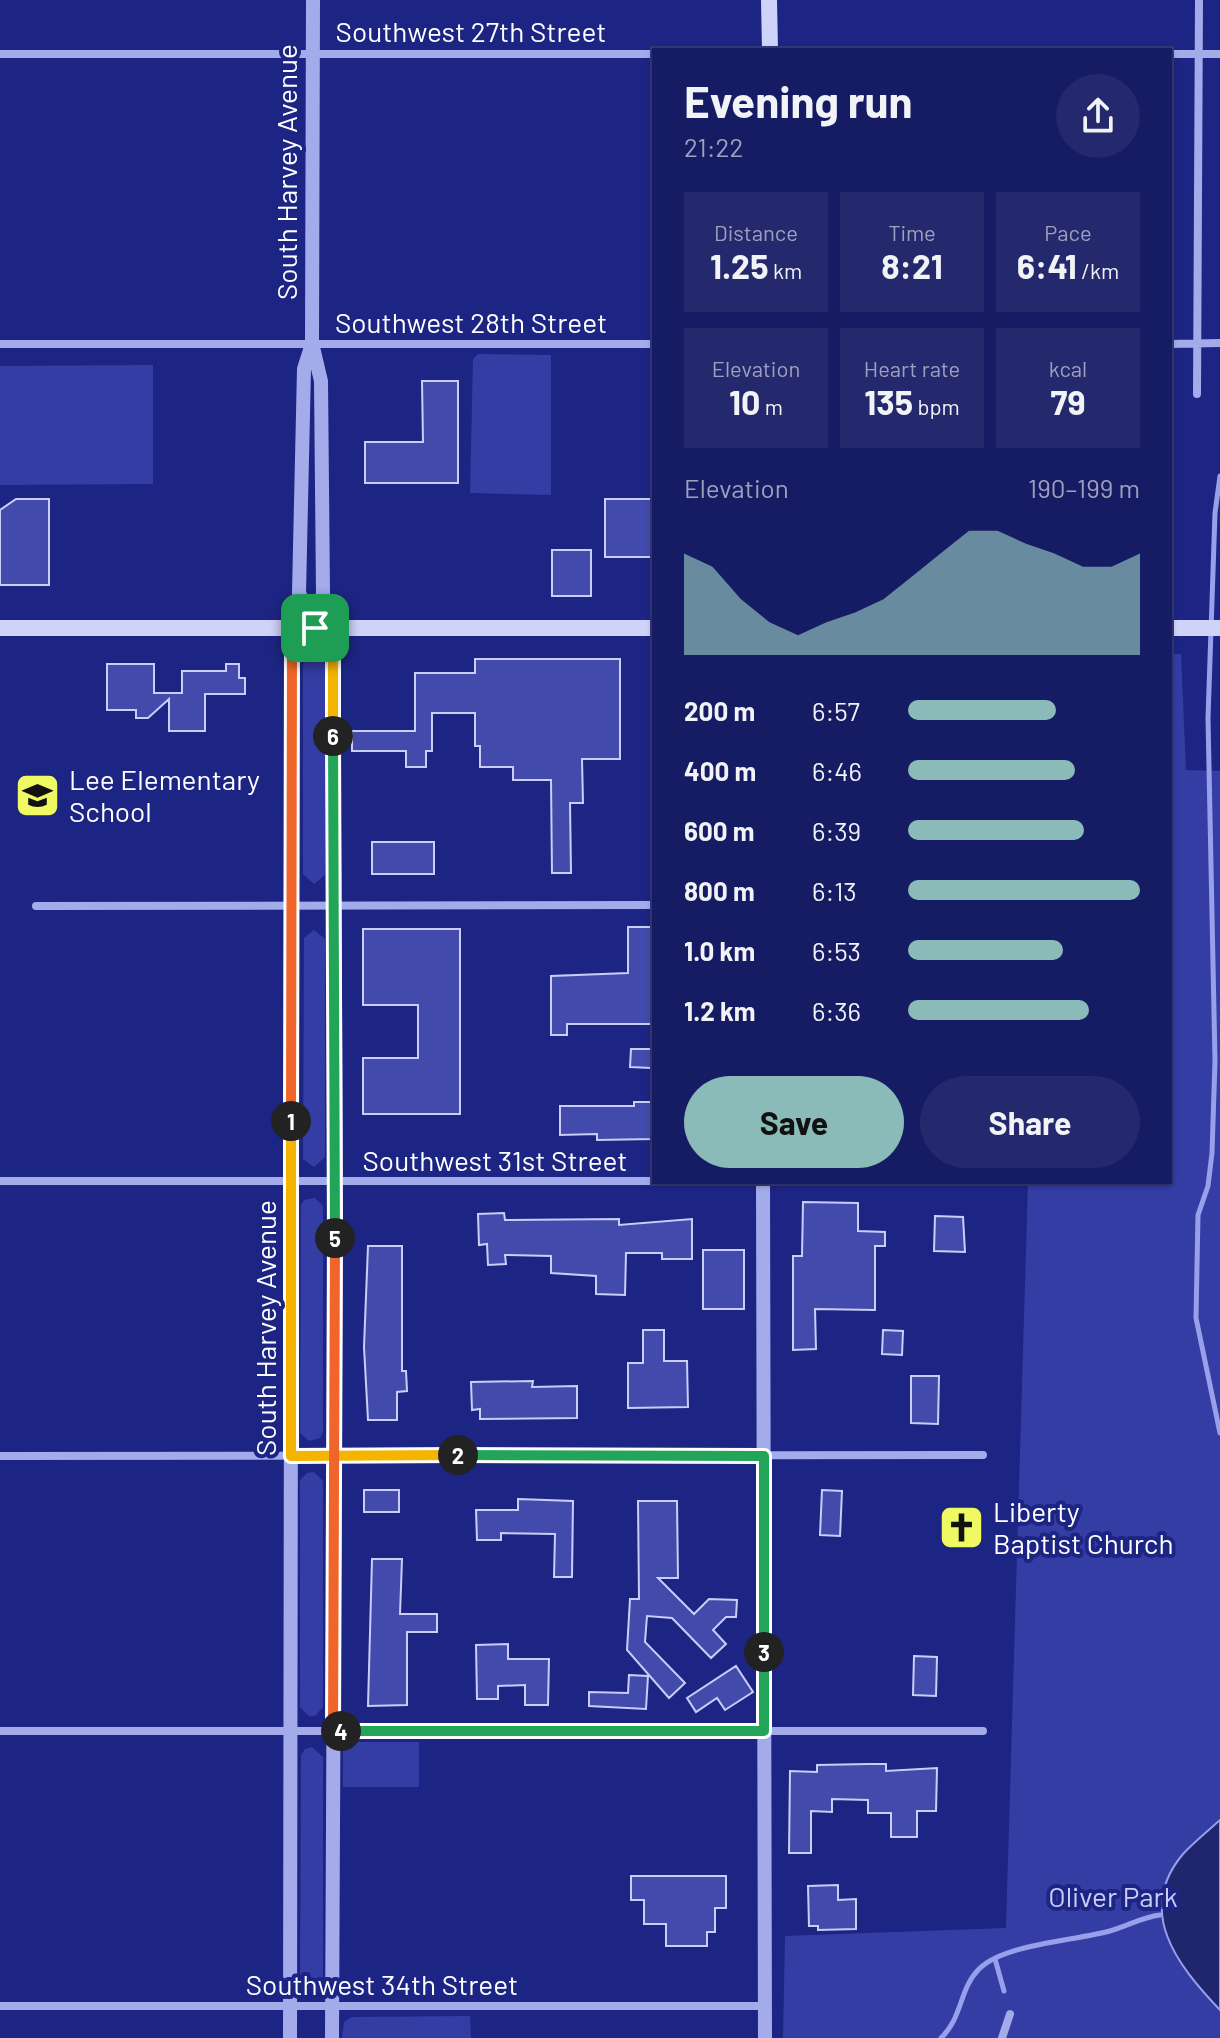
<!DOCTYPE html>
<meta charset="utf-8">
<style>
body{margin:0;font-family:Barlow,sans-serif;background:#23296c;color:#f1f3f6;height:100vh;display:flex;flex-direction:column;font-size:30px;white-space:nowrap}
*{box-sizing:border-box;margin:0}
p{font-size:26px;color:#9ea1be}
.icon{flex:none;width:44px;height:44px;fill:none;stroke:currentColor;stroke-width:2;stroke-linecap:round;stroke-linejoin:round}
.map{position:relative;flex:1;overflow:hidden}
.drawer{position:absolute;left:652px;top:48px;width:520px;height:1136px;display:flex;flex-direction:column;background:#161c63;border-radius:0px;box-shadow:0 2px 6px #0004,0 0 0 2px #353a78}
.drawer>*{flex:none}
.pin{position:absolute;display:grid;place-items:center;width:68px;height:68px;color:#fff;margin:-34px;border-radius:16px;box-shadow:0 4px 12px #0006}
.km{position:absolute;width:40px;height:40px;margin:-20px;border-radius:50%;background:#222;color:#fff;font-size:22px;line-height:40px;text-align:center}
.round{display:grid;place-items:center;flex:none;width:84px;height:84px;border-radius:42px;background:#23296c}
.head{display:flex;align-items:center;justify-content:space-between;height:136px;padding:0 32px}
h1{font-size:44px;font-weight:700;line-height:60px}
.stats{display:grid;grid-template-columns:repeat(3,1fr);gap:12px;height:136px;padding:8px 32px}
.stats div{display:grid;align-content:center;border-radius:0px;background:#23296c;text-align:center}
.stats b{font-size:34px;font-weight:700}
.stats small{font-size:22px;font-weight:400}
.stats p{font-size:22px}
.chart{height:224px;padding:16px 32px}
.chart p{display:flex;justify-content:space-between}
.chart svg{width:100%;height:144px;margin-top:8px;fill:#8bbbb9;opacity:.7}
.cta{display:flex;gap:16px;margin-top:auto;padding:16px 32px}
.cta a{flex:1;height:92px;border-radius:48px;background:#8bbbb9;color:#111;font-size:32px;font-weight:700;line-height:92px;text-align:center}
.cta a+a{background:#23296c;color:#f1f3f6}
ul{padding:0 32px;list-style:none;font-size:26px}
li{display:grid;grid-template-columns:128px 96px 1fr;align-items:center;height:60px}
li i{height:20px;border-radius:10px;background:#8bbbb9}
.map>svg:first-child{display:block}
.green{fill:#343da4}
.water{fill:#20266e;stroke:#98a0ec;stroke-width:2}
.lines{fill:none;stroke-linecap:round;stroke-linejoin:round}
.stream{stroke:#98a0ec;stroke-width:5}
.building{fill:#424bab;stroke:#c9cdf8;stroke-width:2}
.minor{stroke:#a4abea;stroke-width:8}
.tertiary{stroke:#a4abea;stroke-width:14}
.secondary{stroke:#d0d3f8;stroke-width:16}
.split-1-casing{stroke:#fff;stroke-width:16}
.split-2-casing{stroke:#fff;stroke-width:16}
.split-3-casing{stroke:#fff;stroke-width:16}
.split-4-casing{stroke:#fff;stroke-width:16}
.split-5-casing{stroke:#fff;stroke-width:16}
.split-6-casing{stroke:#fff;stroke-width:16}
.split-7-casing{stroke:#fff;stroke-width:16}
.split-1{stroke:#f0652b;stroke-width:10}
.split-2{stroke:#f5b400;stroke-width:10}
.split-3{stroke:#22a559;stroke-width:10}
.split-4{stroke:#22a559;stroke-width:10}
.split-5{stroke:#f0652b;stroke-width:10}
.split-6{stroke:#22a559;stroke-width:10}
.split-7{stroke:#f5b400;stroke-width:10}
.labels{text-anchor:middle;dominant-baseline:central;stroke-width:8;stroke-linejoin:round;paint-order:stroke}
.street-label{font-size:28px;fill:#fff;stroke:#1d2584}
.poi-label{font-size:28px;fill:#fff;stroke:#1d2584;text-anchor:start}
.park-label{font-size:28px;fill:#c9cdf8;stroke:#1d2584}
</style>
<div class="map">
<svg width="1220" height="2038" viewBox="0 0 1220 2038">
<rect width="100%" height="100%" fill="#1d2584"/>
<!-- green -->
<path class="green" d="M478,354l73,1v140l-81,-2 3,-134z
M153,365v119l-153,1v-119z
M1170,654h11l5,116 34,1v1267h-437l2,-102 221,-8 22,-746h142z
M310,655h7l8,9v211l-11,9 -11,-10v-210z
M314,930l11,9v218l-11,10 -11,-8 1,-221z
M315,1198l8,8v226l-3,6 -11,3 -9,-8 1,-228 3,-5z
M314,1472l9,9v226l-8,9h-6l-9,-9v-227l7,-7z
M354,1742h65v45h-76v-36z
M312,1747l11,10v222l-3,8 -12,4 -8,-11 1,-225 4,-6z
M470,2016l1,22h-129l2,-16 8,-5z"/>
<!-- water -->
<path class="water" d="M1220,1820v190c-43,-45 -85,-99 -37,-156 11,-12 25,-23 37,-34z"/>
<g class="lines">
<!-- stream -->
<path class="stream" d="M1220,476l-5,37 -7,205 7,343 -3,92 -4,33 -10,29 -2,103 24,115
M995,1959l9,32
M941,2038c22,-21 18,-49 38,-69 26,-26 99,-28 134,-39 16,-5 30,-13 47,-15"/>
</g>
<!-- building -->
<path class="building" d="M422,381h36v102h-93v-41h58z
M16,499h33v86h-49v-75z
M605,499h49v58h-49z
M552,550h39v46h-39z
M475,659h145v100h-38l1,44h-13l1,70h-19l-1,-93h-38v-13h-33v-21h-5v-33h-43v38h-6v16h-20v-16h-54v-20h63v-58h60z
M107,664h47v29h28v-22h44v-7h13v14h6v16h-40v37h-36v-32l-21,19h-12v-8h-29z
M372,842h62v32h-62z
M628,927h26v97h-87v11h-16v-59l77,-3z
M363,929h97v185h-97v-56h55v-53h-55z
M631,1049h21l-1,19 -21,-1z
M634,1102h20v37l-57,1v-6l-37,1v-29h74z
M803,1202l55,1v28l27,1v14h-10v64l-60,-1 1,40 -23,1v-94h9z
M504,1213l1,7 114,-1v6l73,-6v40h-30v-6h-36l-1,42 -29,-1v-18l-45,-3v-17l-46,-1 1,9 -18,1 -1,-21 -8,1 -1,-31z
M935,1216l28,1 2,35 -31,-1z
M368,1246h34v125h4l1,20 -10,1v28h-29l-4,-73z
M703,1250h41v59h-41z
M643,1330h21v31h23l1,46 -60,1v-45h15z
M883,1330l20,1 -1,24 -20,-1z
M911,1376h28l-1,48 -27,-1z
M533,1381l-1,6 45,-1v32l-97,1v-10l-8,1 -1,-28z
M364,1490h35v22h-35z
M822,1490l20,1 -2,45 -20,-1z
M518,1499l55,2 -1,76h-18l1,-43 -54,-1v7h-24l-1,-30h42z
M638,1501h39l1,77h-20l36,36 15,-15 28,1 -1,17h-10l-13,13 13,14 -15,14 -39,-40 -25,-2 -2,26 40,41 -16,15 -42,-48 3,-51h9z
M372,1559h30l-2,55h37v18h-30v73l-39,1z
M508,1644v15h41l-1,46h-23v-20l-27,1v13h-21l-1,-54z
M914,1656l23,1 -1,39 -23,-1z
M736,1666l17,26 -28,18 -8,-12 -21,14 -9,-14z
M629,1675l19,1 -2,33 -57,-3v-14l39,1z
M868,1764h18v7l51,-3 -1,43h-19v26h-26v-24h-23v-13l-36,-1v13l-21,-1v42h-22l1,-82 27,1v-7z
M631,1876h95v32h-11v24h-8v14h-41v-22h-22v-24h-13z
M838,1885v15l18,-1v30l-38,1v-4h-9l-1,-40z"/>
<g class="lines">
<!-- minor -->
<path class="minor" d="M0,54h654
M1170,54h50
M0,344h654
M1170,344l50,-1
M1197,394l2,-394
M36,906l618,-1
M0,1181h654
M0,1456l983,-1
M0,1731h983
M0,2006h765
M1002,2038l8,-24"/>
<!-- tertiary -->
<path class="tertiary" d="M312,344l-8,25 -5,224 16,35 18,24 3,531 -4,855
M763,1182l2,856
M290,2038l2,-1386 23,-24 8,-35 -2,-212 -9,-38 1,-343"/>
<!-- secondary -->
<path class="secondary" d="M769,0l1,50
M0,628h654
M1170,628h50"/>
</g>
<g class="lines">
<defs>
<path id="split-1" d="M291,1121l1,-469 23,-24"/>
<path id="split-2" d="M291,1121v335l167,-1"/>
<path id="split-3" d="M458,1455l306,1v196"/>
<path id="split-4" d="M341,1731h423v-79"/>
<path id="split-5" d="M335,1238l-2,493h8"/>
<path id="split-6" d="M333,736l2,502"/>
<path id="split-7" d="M315,628l18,24v84"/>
</defs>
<!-- split-1 casing -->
<use href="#split-1" class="split-1-casing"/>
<!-- split-2 casing -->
<use href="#split-2" class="split-2-casing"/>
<!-- split-3 casing -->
<use href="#split-3" class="split-3-casing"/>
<!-- split-4 casing -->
<use href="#split-4" class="split-4-casing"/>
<!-- split-5 casing -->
<use href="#split-5" class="split-5-casing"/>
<!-- split-6 casing -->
<use href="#split-6" class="split-6-casing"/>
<!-- split-7 casing -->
<use href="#split-7" class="split-7-casing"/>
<!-- split-1 -->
<use href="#split-1" class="split-1"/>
<!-- split-2 -->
<use href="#split-2" class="split-2"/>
<!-- split-3 -->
<use href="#split-3" class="split-3"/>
<!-- split-4 -->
<use href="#split-4" class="split-4"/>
<!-- split-5 -->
<use href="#split-5" class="split-5"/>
<!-- split-6 -->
<use href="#split-6" class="split-6"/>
<!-- split-7 -->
<use href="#split-7" class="split-7"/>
</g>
<!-- icons -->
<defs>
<symbol id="school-square" viewBox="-11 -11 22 22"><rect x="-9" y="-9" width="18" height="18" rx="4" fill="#effa63" stroke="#1d2584"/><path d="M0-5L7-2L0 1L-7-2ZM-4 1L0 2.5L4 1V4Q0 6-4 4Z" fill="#111"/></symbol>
<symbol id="church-square" viewBox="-11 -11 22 22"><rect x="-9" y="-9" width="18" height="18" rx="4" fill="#effa63" stroke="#1d2584"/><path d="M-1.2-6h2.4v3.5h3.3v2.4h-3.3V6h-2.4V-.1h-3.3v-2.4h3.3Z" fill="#111"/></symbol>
</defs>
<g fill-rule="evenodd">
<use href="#school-square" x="12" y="770" width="51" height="51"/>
<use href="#church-square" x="936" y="1502" width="51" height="51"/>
</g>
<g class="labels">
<!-- street labels -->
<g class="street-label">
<text x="471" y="31">Southwest 27th Street</text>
<text transform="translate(286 172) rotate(-90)">South Harvey Avenue</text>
<text x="471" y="322">Southwest 28th Street</text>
<text x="495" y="1160">Southwest 31st Street</text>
<text transform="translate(265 1328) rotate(-90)">South Harvey Avenue</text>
<text x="382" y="1984">Southwest 34th Street</text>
</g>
<!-- poi labels -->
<g class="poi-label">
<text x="69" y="779">Lee Elementary<tspan x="69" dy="32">School</tspan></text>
<text x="993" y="1511">Liberty<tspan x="993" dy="32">Baptist Church</tspan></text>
</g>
<!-- park labels -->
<g class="park-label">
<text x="1113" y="1896">Oliver Park</text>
</g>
</g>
</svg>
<div class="pin" style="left:315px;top:628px;background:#1e9e55"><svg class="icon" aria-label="arrive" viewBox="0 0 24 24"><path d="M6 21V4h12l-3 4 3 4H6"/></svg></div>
<b class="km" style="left:291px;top:1121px">1</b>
<b class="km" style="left:458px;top:1455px">2</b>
<b class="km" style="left:764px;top:1652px">3</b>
<b class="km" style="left:341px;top:1731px">4</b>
<b class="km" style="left:335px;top:1238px">5</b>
<b class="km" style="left:333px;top:736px">6</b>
<section class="drawer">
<div class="head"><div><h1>Evening run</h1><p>21:22</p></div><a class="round"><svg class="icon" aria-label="share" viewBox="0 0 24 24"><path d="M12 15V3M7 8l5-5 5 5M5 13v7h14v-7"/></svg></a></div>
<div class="stats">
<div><p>Distance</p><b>1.25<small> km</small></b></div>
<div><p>Time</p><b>8:21</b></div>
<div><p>Pace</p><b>6:41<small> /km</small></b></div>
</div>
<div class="stats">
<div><p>Elevation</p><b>10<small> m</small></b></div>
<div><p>Heart rate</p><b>135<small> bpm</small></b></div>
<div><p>kcal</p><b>79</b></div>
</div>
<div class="chart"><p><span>Elevation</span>190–199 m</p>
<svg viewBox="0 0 160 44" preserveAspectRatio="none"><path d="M0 44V13L10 17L20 27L30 34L40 38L50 34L60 31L70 27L80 20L90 13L100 6L110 6L120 10L130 13L140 17L150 17L160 13V44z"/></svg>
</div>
<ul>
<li><b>200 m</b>6:57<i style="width:64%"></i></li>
<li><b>400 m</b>6:46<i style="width:72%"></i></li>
<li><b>600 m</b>6:39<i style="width:76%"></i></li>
<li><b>800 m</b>6:13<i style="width:100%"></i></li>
<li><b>1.0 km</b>6:53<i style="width:67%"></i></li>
<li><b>1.2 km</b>6:36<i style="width:78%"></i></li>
</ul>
<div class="cta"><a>Save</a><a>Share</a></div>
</section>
</div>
